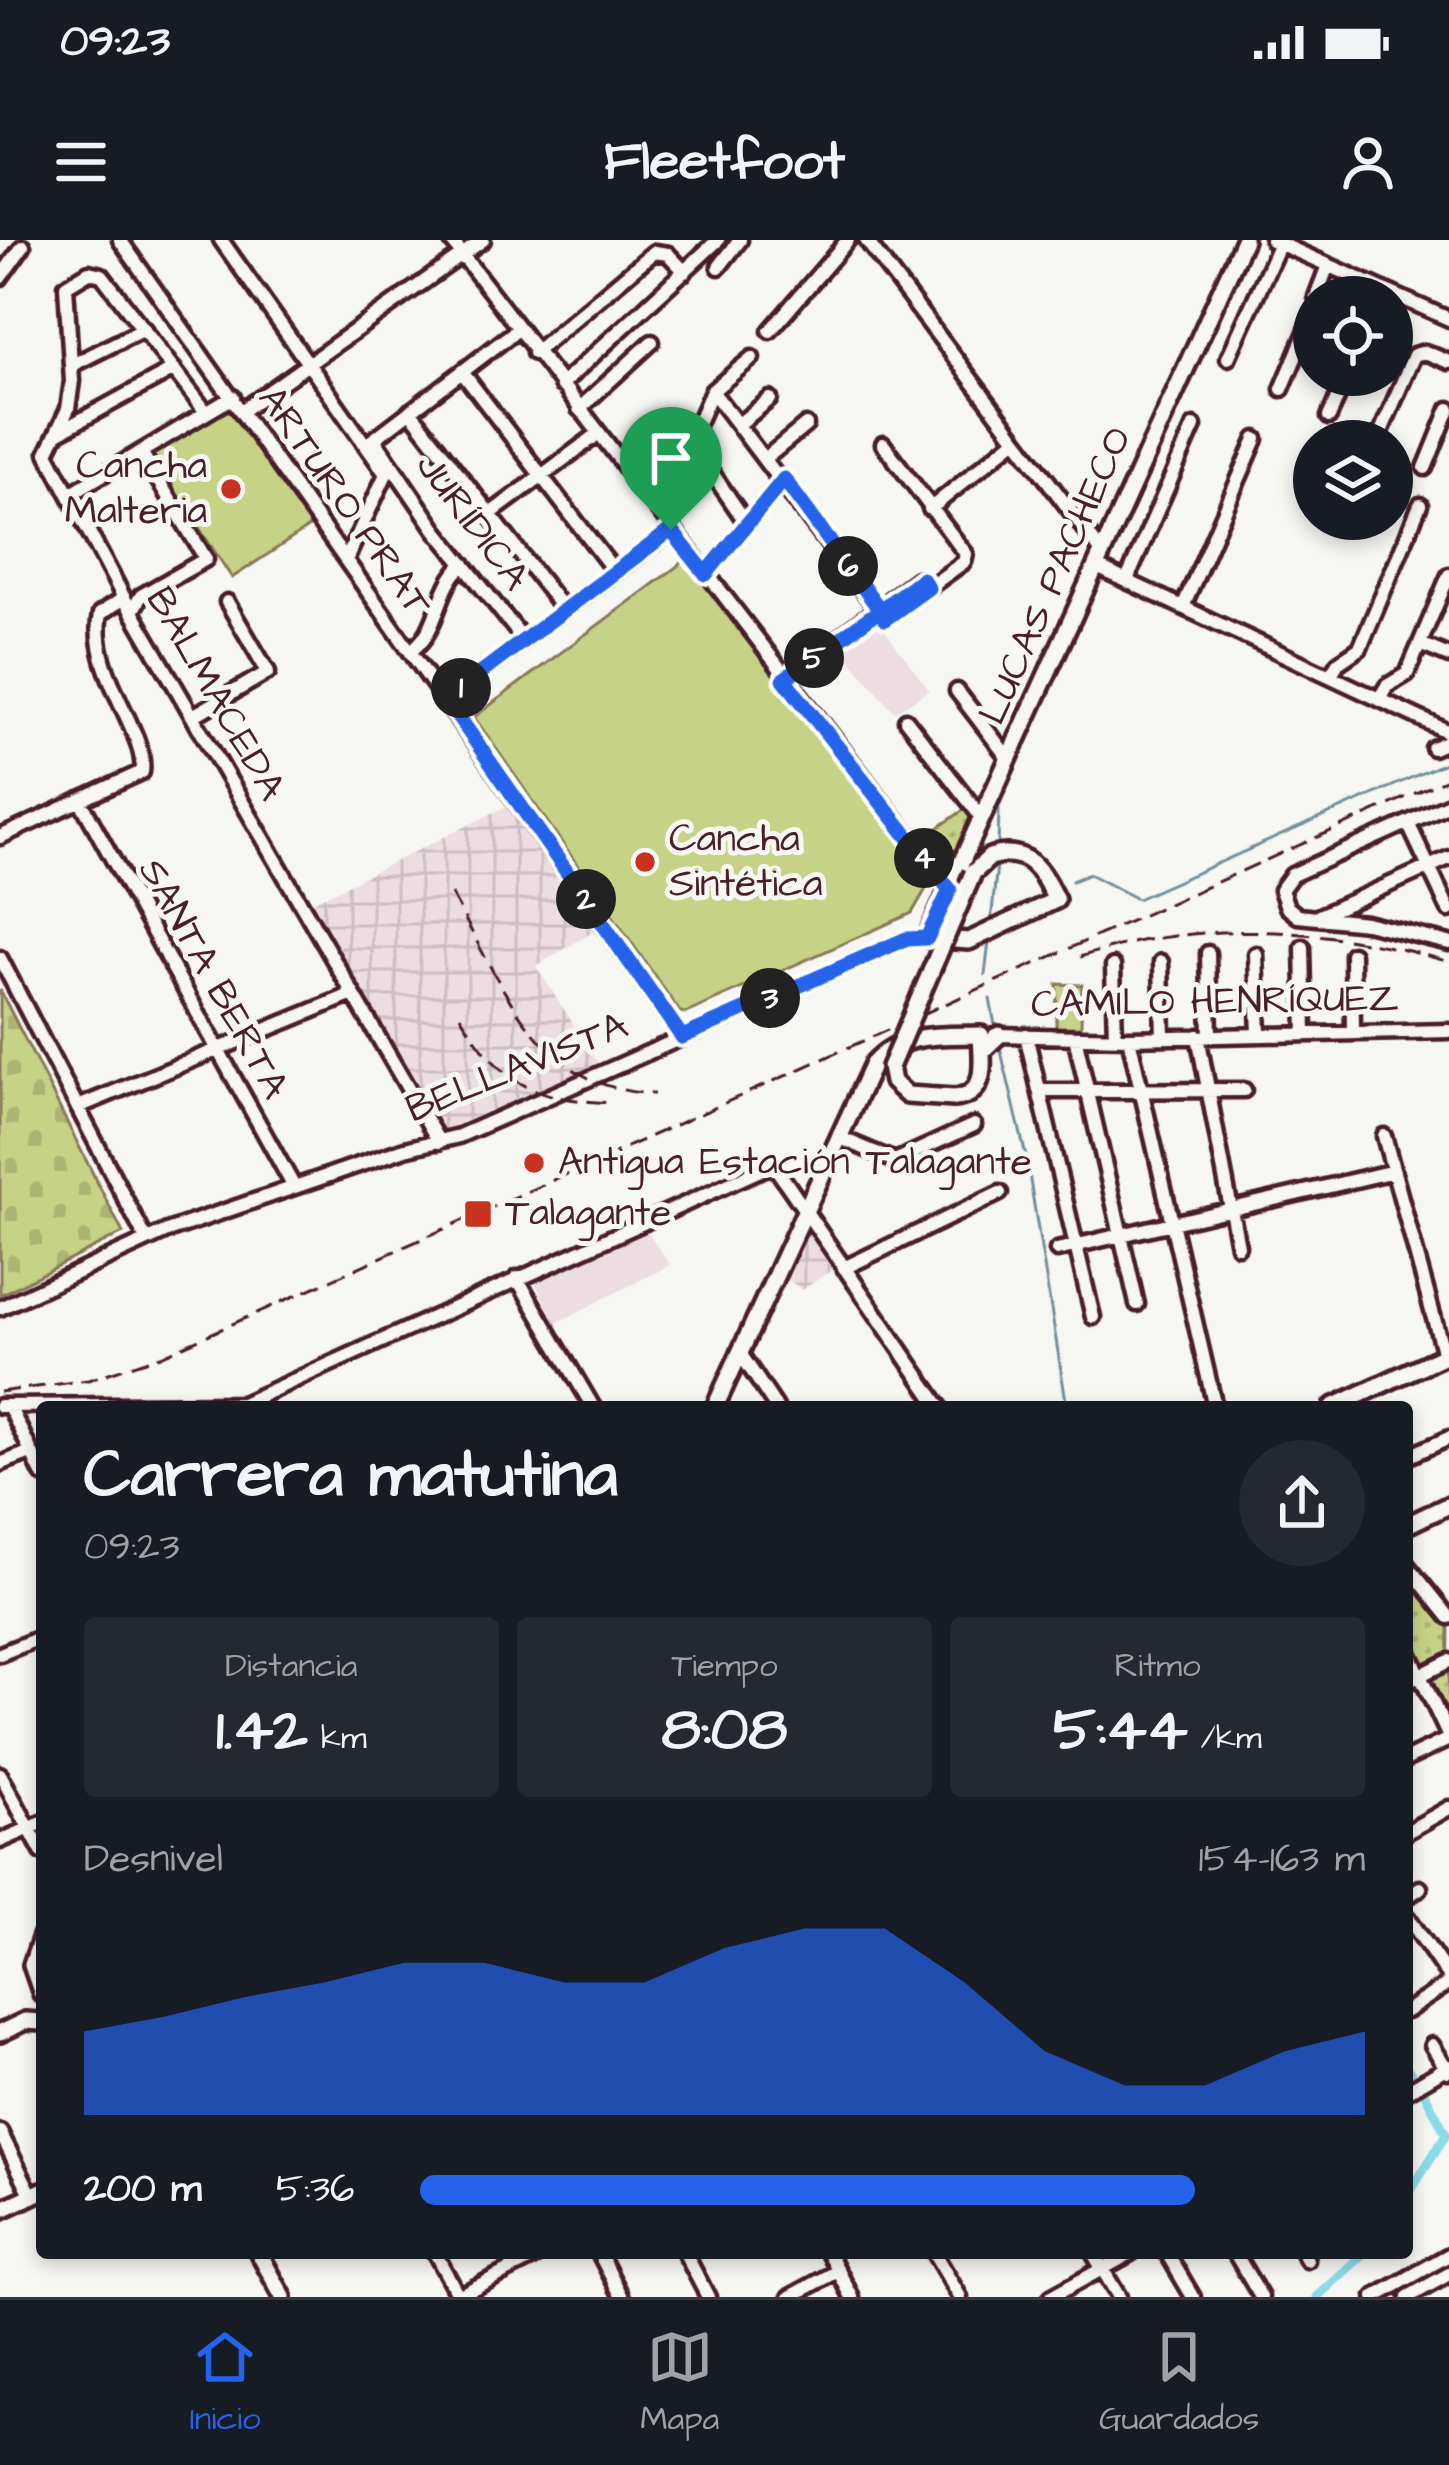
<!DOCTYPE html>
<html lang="es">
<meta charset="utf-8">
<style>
body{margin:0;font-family:"Architects Daughter",sans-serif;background:#242831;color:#f1f3f6;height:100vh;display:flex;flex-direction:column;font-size:45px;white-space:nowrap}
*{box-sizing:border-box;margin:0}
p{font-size:39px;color:#9ea1a6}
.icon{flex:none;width:66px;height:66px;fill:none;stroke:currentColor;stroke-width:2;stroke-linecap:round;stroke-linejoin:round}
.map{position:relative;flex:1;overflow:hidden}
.sheet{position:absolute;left:36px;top:1161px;width:1377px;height:858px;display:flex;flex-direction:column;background:#171b24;border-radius:12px;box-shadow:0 6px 18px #0003}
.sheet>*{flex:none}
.buttons{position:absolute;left:1293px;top:36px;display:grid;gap:24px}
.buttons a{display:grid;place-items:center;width:120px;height:120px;border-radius:50%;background:#171b24;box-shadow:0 6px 18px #0003;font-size:60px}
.pin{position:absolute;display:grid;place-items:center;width:102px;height:102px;color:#fff;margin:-123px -51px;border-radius:50% 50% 50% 0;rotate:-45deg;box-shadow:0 0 12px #0007}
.pin .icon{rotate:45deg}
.km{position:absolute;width:60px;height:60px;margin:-30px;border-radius:50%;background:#222;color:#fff;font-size:33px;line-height:60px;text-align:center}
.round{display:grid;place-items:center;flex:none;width:126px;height:126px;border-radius:63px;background:#242831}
.head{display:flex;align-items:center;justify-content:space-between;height:204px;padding:0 48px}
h1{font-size:66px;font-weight:800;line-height:90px}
.stats{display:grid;grid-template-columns:repeat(3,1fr);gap:18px;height:204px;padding:12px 48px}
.stats div{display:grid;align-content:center;border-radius:12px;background:#242831;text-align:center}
.stats b{font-size:60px;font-weight:800}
.stats small{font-size:33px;font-weight:400}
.stats p{font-size:33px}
.chart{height:336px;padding:24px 48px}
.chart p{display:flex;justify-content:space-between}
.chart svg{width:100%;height:216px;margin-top:12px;fill:#2563eb;opacity:.7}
ul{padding:0 48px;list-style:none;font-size:39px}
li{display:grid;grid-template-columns:192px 144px 1fr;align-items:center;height:90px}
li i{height:30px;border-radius:15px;background:#2563eb}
.status{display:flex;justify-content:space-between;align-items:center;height:84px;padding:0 60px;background:#171b24;direction:ltr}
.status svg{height:33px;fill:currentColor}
header{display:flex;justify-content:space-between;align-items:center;height:156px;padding:0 48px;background:#171b24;font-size:54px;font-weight:800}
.menu{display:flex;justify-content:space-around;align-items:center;height:168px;border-top:3px solid #363941;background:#171b24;font-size:33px;color:#9ea1a6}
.menu a{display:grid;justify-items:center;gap:6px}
.menu .current{color:#2563eb}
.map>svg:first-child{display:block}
.built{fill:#ecdde2}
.industrial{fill:url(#industrial-grid)}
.grass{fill:#c6d285;stroke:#887858;stroke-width:3}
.cemetery{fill:url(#cemetery-stones);stroke:#887858;stroke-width:3}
.park{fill:url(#park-dots);stroke:#887858;stroke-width:3}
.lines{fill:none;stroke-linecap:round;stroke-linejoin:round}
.stream{stroke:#718f9c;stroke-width:3}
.canal{stroke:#8bdae8;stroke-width:9}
.minor-casing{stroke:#4a1f2b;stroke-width:21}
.major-casing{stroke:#4a1f2b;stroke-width:24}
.minor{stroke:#f6f6f2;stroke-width:12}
.major{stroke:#f6f6f2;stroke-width:15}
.rail{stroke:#4a1f2b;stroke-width:3;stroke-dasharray:18 9;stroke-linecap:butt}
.major-bridge-casing{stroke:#4a1f2b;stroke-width:24;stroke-linecap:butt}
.major-bridge{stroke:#f6f6f2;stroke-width:15}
.route-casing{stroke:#fff;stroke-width:24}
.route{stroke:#2563eb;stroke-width:15}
.poi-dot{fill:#c8321e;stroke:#f6f6f2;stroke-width:4.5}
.labels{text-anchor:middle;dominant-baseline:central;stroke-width:10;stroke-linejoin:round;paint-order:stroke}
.poi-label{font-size:39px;fill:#4a1f2b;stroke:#f6f6f2;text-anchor:start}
.street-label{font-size:39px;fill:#4a1f2b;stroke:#f6f6f2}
</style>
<div class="status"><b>09:23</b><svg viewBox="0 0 49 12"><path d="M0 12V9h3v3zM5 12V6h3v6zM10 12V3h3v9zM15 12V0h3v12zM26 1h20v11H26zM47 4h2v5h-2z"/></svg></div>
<header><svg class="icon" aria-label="menu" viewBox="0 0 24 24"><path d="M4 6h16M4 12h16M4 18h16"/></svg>Fleetfoot<svg class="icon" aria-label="person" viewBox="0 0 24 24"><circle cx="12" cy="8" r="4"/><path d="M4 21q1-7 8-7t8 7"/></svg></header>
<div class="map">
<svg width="1449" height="2057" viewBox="0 0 1449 2057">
<defs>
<pattern id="industrial-grid" width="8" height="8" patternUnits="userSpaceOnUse" patternTransform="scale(3)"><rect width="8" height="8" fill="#ecdde2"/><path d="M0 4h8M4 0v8" fill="none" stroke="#ccbdc2"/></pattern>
<pattern id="cemetery-stones" width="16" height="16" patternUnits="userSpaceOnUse" patternTransform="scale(3)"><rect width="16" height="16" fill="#c6d285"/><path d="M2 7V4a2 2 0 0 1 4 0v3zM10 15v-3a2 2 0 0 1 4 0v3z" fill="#acb473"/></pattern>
<pattern id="park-dots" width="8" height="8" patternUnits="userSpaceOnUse" patternTransform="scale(3)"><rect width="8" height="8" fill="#c6d285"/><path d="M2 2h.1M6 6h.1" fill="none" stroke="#acb473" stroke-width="1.8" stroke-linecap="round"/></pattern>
</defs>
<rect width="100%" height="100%" fill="#f6f6f2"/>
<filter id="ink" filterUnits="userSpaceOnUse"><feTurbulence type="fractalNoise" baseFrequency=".00833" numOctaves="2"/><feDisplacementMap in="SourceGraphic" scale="24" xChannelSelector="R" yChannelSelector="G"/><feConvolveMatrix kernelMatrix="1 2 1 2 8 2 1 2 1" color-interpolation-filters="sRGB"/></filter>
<g filter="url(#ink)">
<!-- built -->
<path class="built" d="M878,381l51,69 -34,22 -55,-64z
M645,988l25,37 -114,58 -23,-44z"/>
<!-- industrial -->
<path class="industrial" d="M509,565l87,125 -60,36 63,98 -158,67 -132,-227z
M805,989l27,41 -30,20 -19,-14z"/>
<!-- grass -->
<path class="grass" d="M231,161l81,124 -80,53 -82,-125z
M687,319l243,323 -18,31 -226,100 -6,-1 -206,-295z
M1057,744l25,1 -1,42h-25z"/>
<!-- cemetery -->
<path class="cemetery" d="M0,750l123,243 -123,62z"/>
<!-- park -->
<path class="park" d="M968,567l8,8 -26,56 -7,4 -27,-32z
M1407,1332l42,49 -1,111 -41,-94z"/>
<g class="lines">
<!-- stream -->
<path class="stream" d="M1108,319l23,-53
M998,608l1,-42 102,-230
M1072,641l17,-7 48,25 312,-138
M1008,674l23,-13
M991,682l6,-58
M985,735l4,-34
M990,759l5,26
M999,803l27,113 41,251"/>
<!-- canal -->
<path class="canal" d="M1407,1828l6,8
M1407,1957l39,-63 -22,-42
M1317,2057l48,-44"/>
<defs>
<path id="minor" d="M120,0l562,797
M221,0l165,234 -39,84
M451,0l499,650
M866,0l237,314
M1272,0l177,79
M719,27l21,-27
M0,38l23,-32
M1316,57l12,-32
M770,91l78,-91
M534,113l120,-101 14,2 17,18
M1228,118l52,-115
M72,125l72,-36
M462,132l153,200
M561,145l157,-145
M1282,149l32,-76
M712,151l173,228 79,-57 2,-8 -83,-110
M579,169l73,-67
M243,170l240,-170
M410,171l154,199
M206,172l-104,-137 -13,-3 -23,14 6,95 -4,28 -21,44 77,145 315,544
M1329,177l18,-42
M739,184l31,-25
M59,192l115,-63
M374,199l62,91 88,110
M1377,201l37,-86 11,-3 24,10
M370,202l147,-112
M766,218l40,-33
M1425,228l24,-59
M70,254l163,-97
M930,269l86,-70
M490,274l108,-80
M745,281l-55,-80 22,-50 40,-33
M1097,327l352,165
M706,334l78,-95
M1127,340l67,-154
M1183,367l73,-168
M134,368l7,-12 65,-37 -65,-107
M1420,404l29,12
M412,410c29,-21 24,-63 52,-86
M1330,436l8,-13 22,-15 60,-143
M784,439l133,-100 11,9
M957,451l52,68
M446,459l226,-169
M1379,459l8,-13 20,-12 42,-99
M193,476l75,-44 -41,-70
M906,480l76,98
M1433,508l16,-7
M80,560l214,387
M1449,564l-157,71 -11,15 6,17 11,9 68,7 83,20
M1408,583l41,87
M0,597l142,-65c6,-39 -54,-102 -42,-158l24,-16
M1319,676l130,-58
M1303,707l2,87
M1208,713l2,83
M1256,714l3,81
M1352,714l1,77
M0,718l146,281
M1161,722l2,75
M1113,726l2,72
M995,795l134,3 320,-7
M1026,795l67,282
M1198,796l40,210
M1075,797l62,267
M1129,798l86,369
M1040,851l204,-1
M78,867l275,-113
M1384,896l60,219
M838,897l57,24 79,-36
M1057,1010l337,-79
M844,1028l156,-75
M517,1038l76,129
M0,1068l167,-77 238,-82 54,-13 447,-197 21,-1
M740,1113l36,54
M0,1166l242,-2 527,-238 9,5 162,236
M9,1166l33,68
M1407,1217l42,-19
M0,1224l31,-12
M1407,1325l42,52
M1407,1408l42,89
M0,1414l42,-17
M1407,1442l42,-21
M1407,1519l42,-20
M0,1534l42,78
M1407,1592l42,-24
M0,1601l42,-18
M1407,1657l13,-9
M1407,1676l42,61
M1407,1771l42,-28
M1432,1805l16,26
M1407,1851l42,-25
M0,1892l32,64
M435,2013l24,44
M599,2013l23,44
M685,2013l23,44
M829,2013l23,44
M934,2013l26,44
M1093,2013l26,44
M1167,2013l26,44
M1235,2013l26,44
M1303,2013l4,7
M456,2057l87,-44
M790,2057l48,-26
M1051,2057l80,-44
M1375,2057l74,-42
M1408,2057l41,-23"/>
<path id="major" d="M973,633l17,-16c38,-12 51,13 66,43l-87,41 -42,-3 317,-698
M982,811l17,-16
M715,1167l158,-343c29,-33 68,-28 108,-29 1,27 8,60 -27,63
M1333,1167l116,-54
M1407,1285l42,-20
M42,1696l-10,29 10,29
M0,1793l25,-12 17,1
M0,1970l42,-19
M259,2013l24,44"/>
</defs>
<!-- minor casing -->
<use href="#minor" class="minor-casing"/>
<!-- major casing -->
<use href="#major" class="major-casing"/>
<!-- minor -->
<use href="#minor" class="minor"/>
<!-- major -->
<use href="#major" class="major"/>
<!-- rail -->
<path class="rail" d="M451,654c52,90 84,194 203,200
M1080,717c117,-39 253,-30 369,5
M460,775c42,70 71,84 153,88
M0,1152l88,-12 73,-24 1288,-578"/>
<defs>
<path id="major-bridge" d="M954,858l-47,-3 -14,-13 -3,-15 83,-194"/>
</defs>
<!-- major-bridge casing -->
<use href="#major-bridge" class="major-bridge-casing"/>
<!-- major-bridge -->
<use href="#major-bridge" class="major-bridge"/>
</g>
</g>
<g class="lines" filter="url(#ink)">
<defs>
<path id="route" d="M671,290l-225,169 236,338 224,-98 21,-1 23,-48 -166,-211 96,-69 5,9 43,-31 -6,-9 -42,31 -96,-131 -78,95 -35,-44"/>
</defs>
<!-- route casing -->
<use href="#route" class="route-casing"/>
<!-- route -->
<use href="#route" class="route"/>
</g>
<!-- markers -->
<g class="poi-dot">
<circle cx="231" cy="249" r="12"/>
<circle cx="645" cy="622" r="12"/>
<circle cx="534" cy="923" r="12"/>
<rect x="463" y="959" width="30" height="30" rx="6"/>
</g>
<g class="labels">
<!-- poi labels -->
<g class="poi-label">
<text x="207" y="227" text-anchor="end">Cancha<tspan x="207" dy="45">Malteria</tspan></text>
<text x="669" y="600">Cancha<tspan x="669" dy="45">Sintética</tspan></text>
<text x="558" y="923">Antigua Estación Talagante</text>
<text x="505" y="974">Talagante</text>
</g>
<!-- street labels -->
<g class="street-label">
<text transform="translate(344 262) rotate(55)">ARTURO PRAT</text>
<text transform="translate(472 282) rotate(53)">JURÍDICA</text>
<text transform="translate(1056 336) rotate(-66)">LUCAS PACHECO</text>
<text transform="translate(215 454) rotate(60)">BALMACEDA</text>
<text transform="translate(213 739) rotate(61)">SANTA BERTA</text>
<text transform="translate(1215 762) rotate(-1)">CAMILO HENRÍQUEZ</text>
<text transform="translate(517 828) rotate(-22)">BELLAVISTA</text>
</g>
</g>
</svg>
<div class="buttons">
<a><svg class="icon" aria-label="locate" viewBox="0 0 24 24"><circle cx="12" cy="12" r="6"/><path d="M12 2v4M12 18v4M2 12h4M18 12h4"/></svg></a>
<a><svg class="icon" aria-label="layers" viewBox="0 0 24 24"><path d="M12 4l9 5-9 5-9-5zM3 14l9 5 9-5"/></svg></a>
</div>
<div class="pin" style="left:671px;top:290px;background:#1e9e55"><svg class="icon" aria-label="arrive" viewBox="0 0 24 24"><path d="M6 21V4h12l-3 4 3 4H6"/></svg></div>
<b class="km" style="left:461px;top:448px">1</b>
<b class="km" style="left:586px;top:659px">2</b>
<b class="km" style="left:770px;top:758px">3</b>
<b class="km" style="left:924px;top:618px">4</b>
<b class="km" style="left:814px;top:418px">5</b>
<b class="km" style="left:848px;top:326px">6</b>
<section class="sheet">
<div class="head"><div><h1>Carrera matutina</h1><p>09:23</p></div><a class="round"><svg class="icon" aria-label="share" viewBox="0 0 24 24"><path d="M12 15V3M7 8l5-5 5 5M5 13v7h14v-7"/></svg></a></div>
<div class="stats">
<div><p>Distancia</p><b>1.42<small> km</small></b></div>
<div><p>Tiempo</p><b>8:08</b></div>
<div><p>Ritmo</p><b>5:44<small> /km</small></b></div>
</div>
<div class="chart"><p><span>Desnivel</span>154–163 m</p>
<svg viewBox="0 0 160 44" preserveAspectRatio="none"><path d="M0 44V27L10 24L20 20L30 17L40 13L50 13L60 17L70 17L80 10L90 6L100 6L110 17L120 31L130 38L140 38L150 31L160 27V44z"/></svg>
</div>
<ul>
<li><b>200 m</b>5:36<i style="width:82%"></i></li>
</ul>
</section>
</div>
<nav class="menu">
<a class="current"><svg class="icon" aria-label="home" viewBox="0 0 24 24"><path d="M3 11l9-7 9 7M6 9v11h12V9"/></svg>Inicio</a>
<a><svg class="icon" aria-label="map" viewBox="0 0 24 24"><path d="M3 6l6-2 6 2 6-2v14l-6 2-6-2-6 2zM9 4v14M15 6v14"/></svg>Mapa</a>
<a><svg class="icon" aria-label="saved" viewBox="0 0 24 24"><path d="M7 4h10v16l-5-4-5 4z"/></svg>Guardados</a>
</nav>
